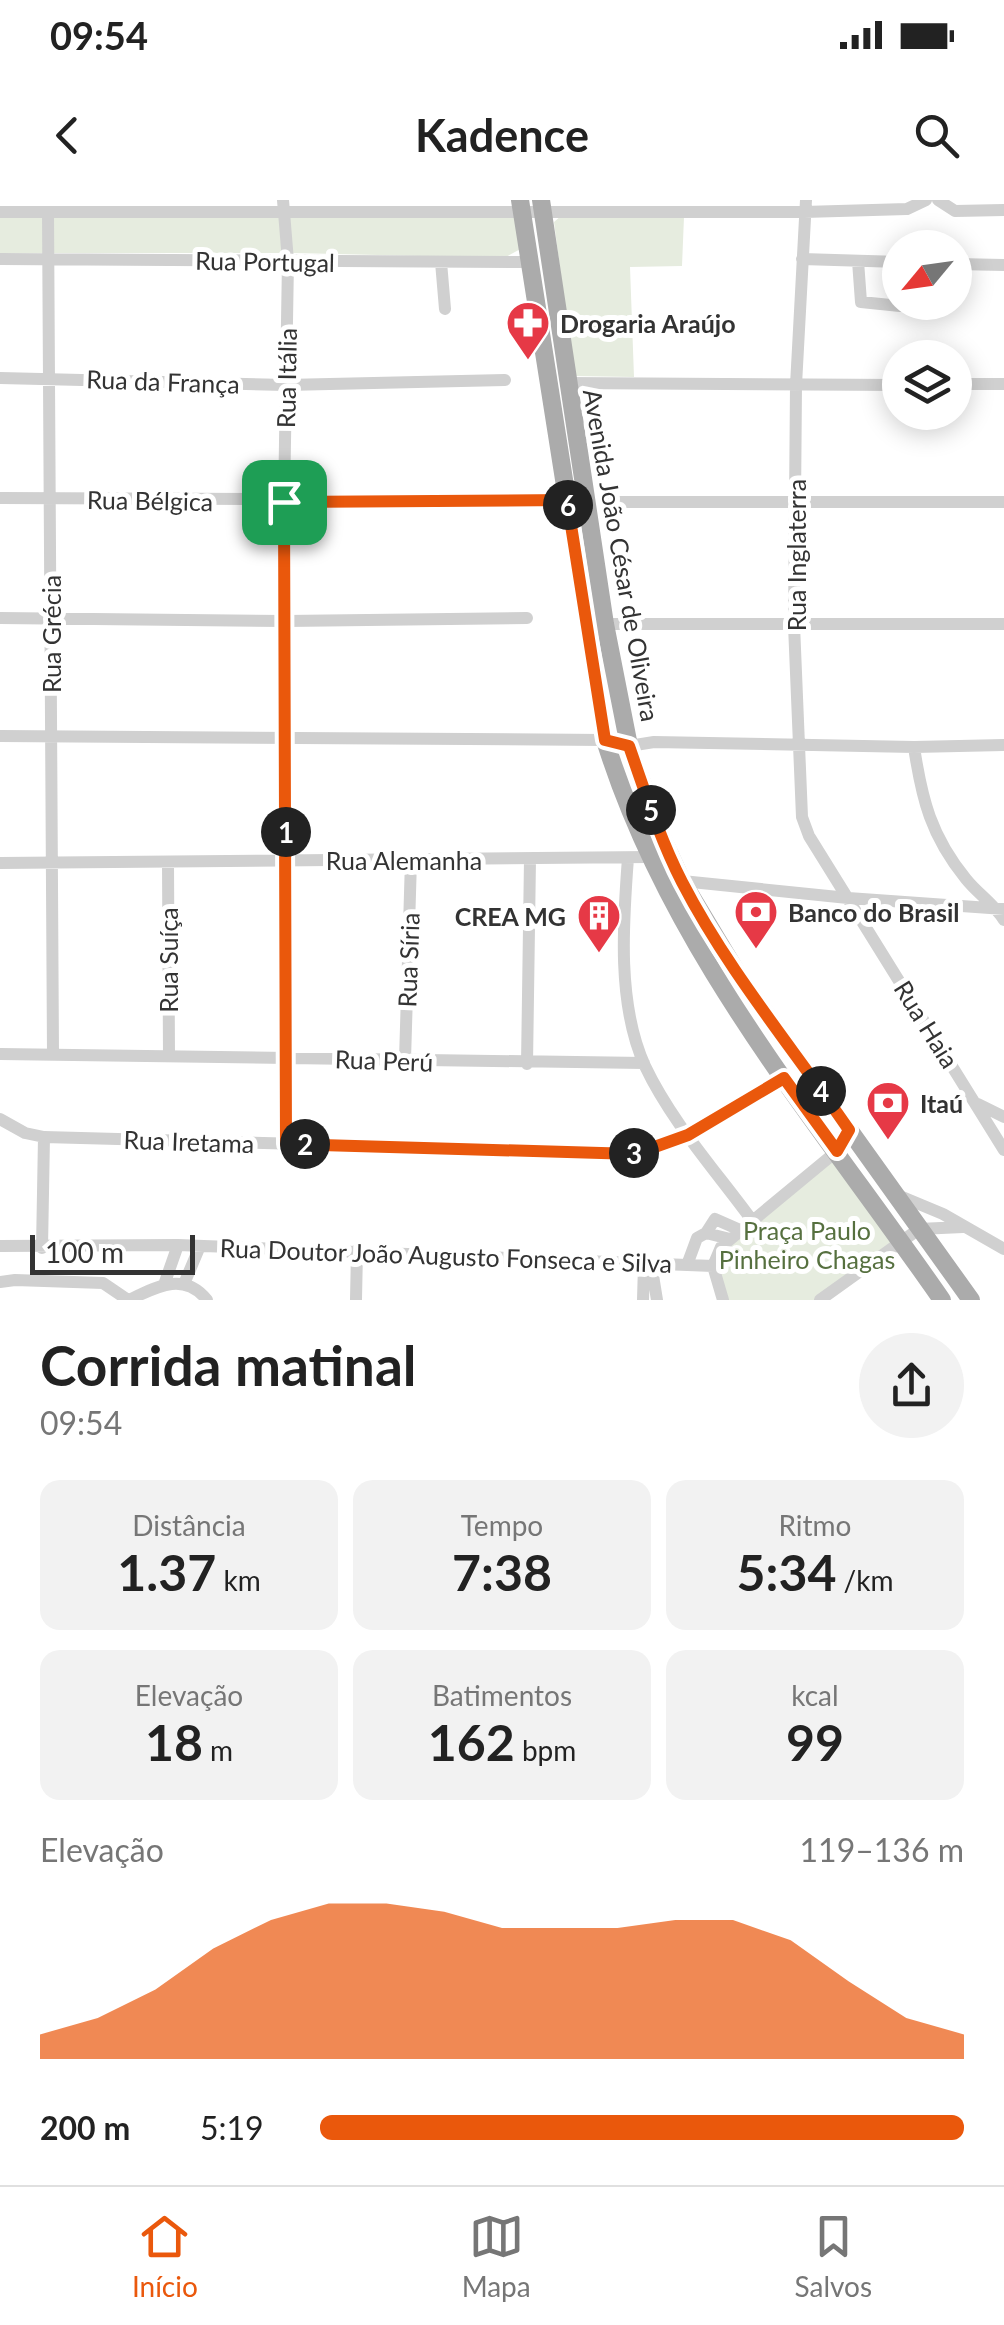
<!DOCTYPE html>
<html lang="pt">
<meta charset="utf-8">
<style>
body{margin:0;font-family:Lato,sans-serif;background:#f2f2f2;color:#222;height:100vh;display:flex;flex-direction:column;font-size:38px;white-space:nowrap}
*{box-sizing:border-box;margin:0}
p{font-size:32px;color:#767676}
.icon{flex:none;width:55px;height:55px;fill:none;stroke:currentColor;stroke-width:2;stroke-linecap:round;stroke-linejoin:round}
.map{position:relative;height:1100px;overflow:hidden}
.details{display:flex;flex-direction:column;background:#fff;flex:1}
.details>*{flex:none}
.needle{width:65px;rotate:241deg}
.fabs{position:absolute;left:882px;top:30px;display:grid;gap:20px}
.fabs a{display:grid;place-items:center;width:90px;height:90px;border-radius:50%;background:#fff;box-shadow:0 5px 25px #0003;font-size:50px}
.scale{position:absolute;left:30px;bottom:25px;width:165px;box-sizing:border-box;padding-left:10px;border:5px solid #333;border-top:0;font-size:28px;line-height:35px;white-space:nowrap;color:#333;-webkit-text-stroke:8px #fff;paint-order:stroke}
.pin{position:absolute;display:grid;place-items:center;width:85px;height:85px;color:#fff;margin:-42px;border-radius:20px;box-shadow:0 5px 15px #0006}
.km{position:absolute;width:50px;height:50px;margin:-25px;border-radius:50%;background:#222;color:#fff;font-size:28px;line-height:50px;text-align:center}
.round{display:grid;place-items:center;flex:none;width:105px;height:105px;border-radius:52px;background:#f2f2f2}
.summary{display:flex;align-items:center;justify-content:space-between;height:170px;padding:0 40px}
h1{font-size:55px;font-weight:700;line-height:75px}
.figures{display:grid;grid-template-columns:repeat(3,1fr);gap:15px;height:170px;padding:10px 40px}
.figures div{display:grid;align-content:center;border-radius:20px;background:#f2f2f2;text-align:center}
.figures b{font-size:50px;font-weight:700}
.figures small{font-size:28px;font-weight:400}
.figures p{font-size:28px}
.chart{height:280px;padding:20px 40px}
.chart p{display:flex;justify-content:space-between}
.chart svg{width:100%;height:180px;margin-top:10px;fill:#ea580c;opacity:.7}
ul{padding:0 40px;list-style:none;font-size:32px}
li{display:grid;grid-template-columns:160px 120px 1fr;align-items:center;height:75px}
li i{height:25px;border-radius:12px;background:#ea580c}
.status{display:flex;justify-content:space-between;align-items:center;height:70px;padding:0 50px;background:#fff;direction:ltr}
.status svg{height:28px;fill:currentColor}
header{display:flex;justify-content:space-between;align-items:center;height:130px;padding:0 40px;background:#fff;font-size:45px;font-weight:700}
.menu{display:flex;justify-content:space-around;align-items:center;height:140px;border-top:2px solid #e0e0e0;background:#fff;font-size:28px;color:#767676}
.menu a{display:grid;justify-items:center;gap:5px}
.menu .selected{color:#ea580c}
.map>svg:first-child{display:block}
.green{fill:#e6ecdf}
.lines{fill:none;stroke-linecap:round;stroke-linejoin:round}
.minor{stroke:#d0d0d0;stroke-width:12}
.major{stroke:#ababab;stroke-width:18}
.route-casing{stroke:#fff;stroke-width:20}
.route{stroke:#ea580c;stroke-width:12}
.labels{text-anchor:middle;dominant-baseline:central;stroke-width:10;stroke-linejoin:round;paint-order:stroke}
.street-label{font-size:25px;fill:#333;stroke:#fff}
.poi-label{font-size:25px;font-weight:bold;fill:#333;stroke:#fff;text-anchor:start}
.park-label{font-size:25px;fill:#56703f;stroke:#fff}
</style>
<div class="status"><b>09:54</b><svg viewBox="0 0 49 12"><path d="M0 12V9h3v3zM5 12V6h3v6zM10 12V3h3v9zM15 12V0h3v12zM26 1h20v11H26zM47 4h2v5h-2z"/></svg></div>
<header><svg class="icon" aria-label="back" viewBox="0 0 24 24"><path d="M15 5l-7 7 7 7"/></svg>Kadence<svg class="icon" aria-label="search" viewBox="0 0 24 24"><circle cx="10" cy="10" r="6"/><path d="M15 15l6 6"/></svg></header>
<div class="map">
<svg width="1004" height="1100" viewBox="0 0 1004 1100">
<rect width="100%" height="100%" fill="#fff"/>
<!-- green -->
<path class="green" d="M520,13l6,33 -22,12 -210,-5h-294v-37z
M562,15l122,2 -2,49 -52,1 4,110 -60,-1 -20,-154z
M834,958l60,82 -79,60h-88l-10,-40 15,-19z"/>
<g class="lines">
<!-- minor -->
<path class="minor" d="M283,0l5,61 -4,241 2,642
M806,0l-10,185 -2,240 8,192 7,19 195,314
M938,0l17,11 49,-1
M0,12h804l103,-3 19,-9
M48,13l5,841
M0,59l530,3
M802,59l98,3
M858,61l3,41 39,4
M441,62l4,47
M955,64l49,1
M0,178l286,7 219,-5
M566,183l334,2
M955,184h49
M0,298l567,2
M609,302h395
M0,418l286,3 241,-3
M605,424h399
M0,536l605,4 24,6 25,-4 260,5 90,-2
M914,547c8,53 17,89 52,132 12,15 28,25 38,41
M628,658c-5,65 -11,147 17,208 26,55 70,104 106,153
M0,663l650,-6
M168,663l1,193
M682,681l166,17 156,11
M0,854l644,9
M405,860l6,-200
M527,864l3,-205
M978,904l26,13
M0,919l25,14 19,4 591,16 53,-18 96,-57
M895,994l48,20 61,35
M706,1033l9,-14 25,11
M0,1046l178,-1 535,21
M42,1048l2,-111
M651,1063l6,37
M687,1065l10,-27 9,-5 24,6
M0,1082l15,-2 88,3 25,17
M165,1082l13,-37
M184,1084l16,-38
M129,1100c27,-13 55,-29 78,0
M356,1100l1,-50
M643,1100l1,-35
M723,1100l-10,-34 8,-19 116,-96 12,-20
M820,1100l99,-71 44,-2"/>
<!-- major -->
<path class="major" d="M520,0l85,540c65,211 213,381 337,560
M541,0l64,424 24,122 32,89 21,46 57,95 232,324"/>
</g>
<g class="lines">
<defs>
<path id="route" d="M567,300l38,240 24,6c16,46 31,93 53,136 46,89 111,166 167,248l-12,21 -53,-73 -96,57 -53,19 -349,-10 -2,-642z"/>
</defs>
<!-- route casing -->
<use href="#route" class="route-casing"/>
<!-- route -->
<use href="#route" class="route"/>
</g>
<!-- icons -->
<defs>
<symbol id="pharmacy-pin" viewBox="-11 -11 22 30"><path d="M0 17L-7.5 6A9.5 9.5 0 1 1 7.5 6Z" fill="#e63946" stroke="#fff"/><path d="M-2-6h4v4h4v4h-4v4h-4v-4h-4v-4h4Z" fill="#fff"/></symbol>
<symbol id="bank-pin" viewBox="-11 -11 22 30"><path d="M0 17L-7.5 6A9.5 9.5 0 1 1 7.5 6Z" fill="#e63946" stroke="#fff"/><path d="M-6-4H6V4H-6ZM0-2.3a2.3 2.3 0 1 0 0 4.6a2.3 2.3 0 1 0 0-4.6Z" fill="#fff"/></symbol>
<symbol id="building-pin" viewBox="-11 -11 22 30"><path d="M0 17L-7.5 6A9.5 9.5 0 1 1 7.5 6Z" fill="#e63946" stroke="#fff"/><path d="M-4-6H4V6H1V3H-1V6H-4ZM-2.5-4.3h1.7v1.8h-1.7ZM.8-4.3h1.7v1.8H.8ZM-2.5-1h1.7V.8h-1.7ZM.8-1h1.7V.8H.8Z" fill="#fff"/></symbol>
</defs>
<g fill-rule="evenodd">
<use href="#pharmacy-pin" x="503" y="98" width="50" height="68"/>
<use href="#bank-pin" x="731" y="687" width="50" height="68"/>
<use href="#building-pin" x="574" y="691" width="50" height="68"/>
<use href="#bank-pin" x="863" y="878" width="50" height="68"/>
</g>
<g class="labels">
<!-- street labels -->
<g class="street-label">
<text transform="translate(265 61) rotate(1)">Rua Portugal</text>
<text transform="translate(286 178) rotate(-89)">Rua Itália</text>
<text transform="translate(163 181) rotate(2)">Rua da França</text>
<text transform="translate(150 300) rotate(1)">Rua Bélgica</text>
<text transform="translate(622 355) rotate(80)">Avenida João César de Oliveira</text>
<text transform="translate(796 355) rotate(-90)">Rua Inglaterra</text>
<text transform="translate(51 434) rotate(-90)">Rua Grécia</text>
<text x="404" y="660">Rua Alemanha</text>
<text transform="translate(168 760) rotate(-90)">Rua Suíça</text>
<text transform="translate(408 760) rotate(-88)">Rua Síria</text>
<text transform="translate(927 824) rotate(58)">Rua Haia</text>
<text transform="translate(384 860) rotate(2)">Rua Perú</text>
<text transform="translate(189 941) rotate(2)">Rua Iretama</text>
<text transform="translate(446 1055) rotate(2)">Rua Doutor João Augusto Fonseca e Silva</text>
</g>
<!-- poi labels -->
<g class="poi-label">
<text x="560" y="123">Drogaria Araújo</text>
<text x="788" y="712">Banco do Brasil</text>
<text x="566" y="716" text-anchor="end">CREA MG</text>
<text x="920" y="903">Itaú</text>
</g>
<!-- park labels -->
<g class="park-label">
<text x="807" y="1030">Praça Paulo<tspan x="807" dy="29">Pinheiro Chagas</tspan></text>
</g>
</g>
</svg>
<div class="fabs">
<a><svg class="needle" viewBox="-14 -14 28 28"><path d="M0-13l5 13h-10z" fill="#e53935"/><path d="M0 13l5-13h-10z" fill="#767676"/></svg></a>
<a><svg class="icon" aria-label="layers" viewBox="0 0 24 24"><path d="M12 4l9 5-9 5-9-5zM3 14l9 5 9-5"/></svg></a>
</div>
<div class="scale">100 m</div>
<div class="pin" style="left:284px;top:302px;background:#1e9e55"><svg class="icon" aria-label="arrive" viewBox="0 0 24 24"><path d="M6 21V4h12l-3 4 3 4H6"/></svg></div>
<b class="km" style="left:286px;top:632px">1</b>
<b class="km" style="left:305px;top:944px">2</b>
<b class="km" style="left:634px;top:953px">3</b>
<b class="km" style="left:821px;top:891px">4</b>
<b class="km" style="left:651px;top:610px">5</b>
<b class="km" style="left:568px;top:305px">6</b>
</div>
<section class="details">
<div class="summary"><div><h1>Corrida matinal</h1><p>09:54</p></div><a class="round"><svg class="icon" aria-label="share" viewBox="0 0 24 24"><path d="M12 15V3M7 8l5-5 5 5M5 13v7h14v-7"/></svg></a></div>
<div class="figures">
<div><p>Distância</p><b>1.37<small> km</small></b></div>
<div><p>Tempo</p><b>7:38</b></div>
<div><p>Ritmo</p><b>5:34<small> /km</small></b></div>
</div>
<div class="figures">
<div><p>Elevação</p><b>18<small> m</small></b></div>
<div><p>Batimentos</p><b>162<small> bpm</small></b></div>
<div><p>kcal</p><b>99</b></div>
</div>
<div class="chart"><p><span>Elevação</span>119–136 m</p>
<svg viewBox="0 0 160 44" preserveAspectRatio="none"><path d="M0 44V38L10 34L20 27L30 17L40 10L50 6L60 6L70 8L80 12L90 12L100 12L110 10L120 10L130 15L140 25L150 34L160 38V44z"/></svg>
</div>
<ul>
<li><b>200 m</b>5:19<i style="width:100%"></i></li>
</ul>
</section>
<nav class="menu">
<a class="selected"><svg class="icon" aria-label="home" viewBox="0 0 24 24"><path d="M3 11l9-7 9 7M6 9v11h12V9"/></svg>Início</a>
<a><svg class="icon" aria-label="map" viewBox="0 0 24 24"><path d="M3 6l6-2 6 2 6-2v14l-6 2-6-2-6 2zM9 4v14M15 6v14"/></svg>Mapa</a>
<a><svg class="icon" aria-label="saved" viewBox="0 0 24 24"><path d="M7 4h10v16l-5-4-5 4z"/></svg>Salvos</a>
</nav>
